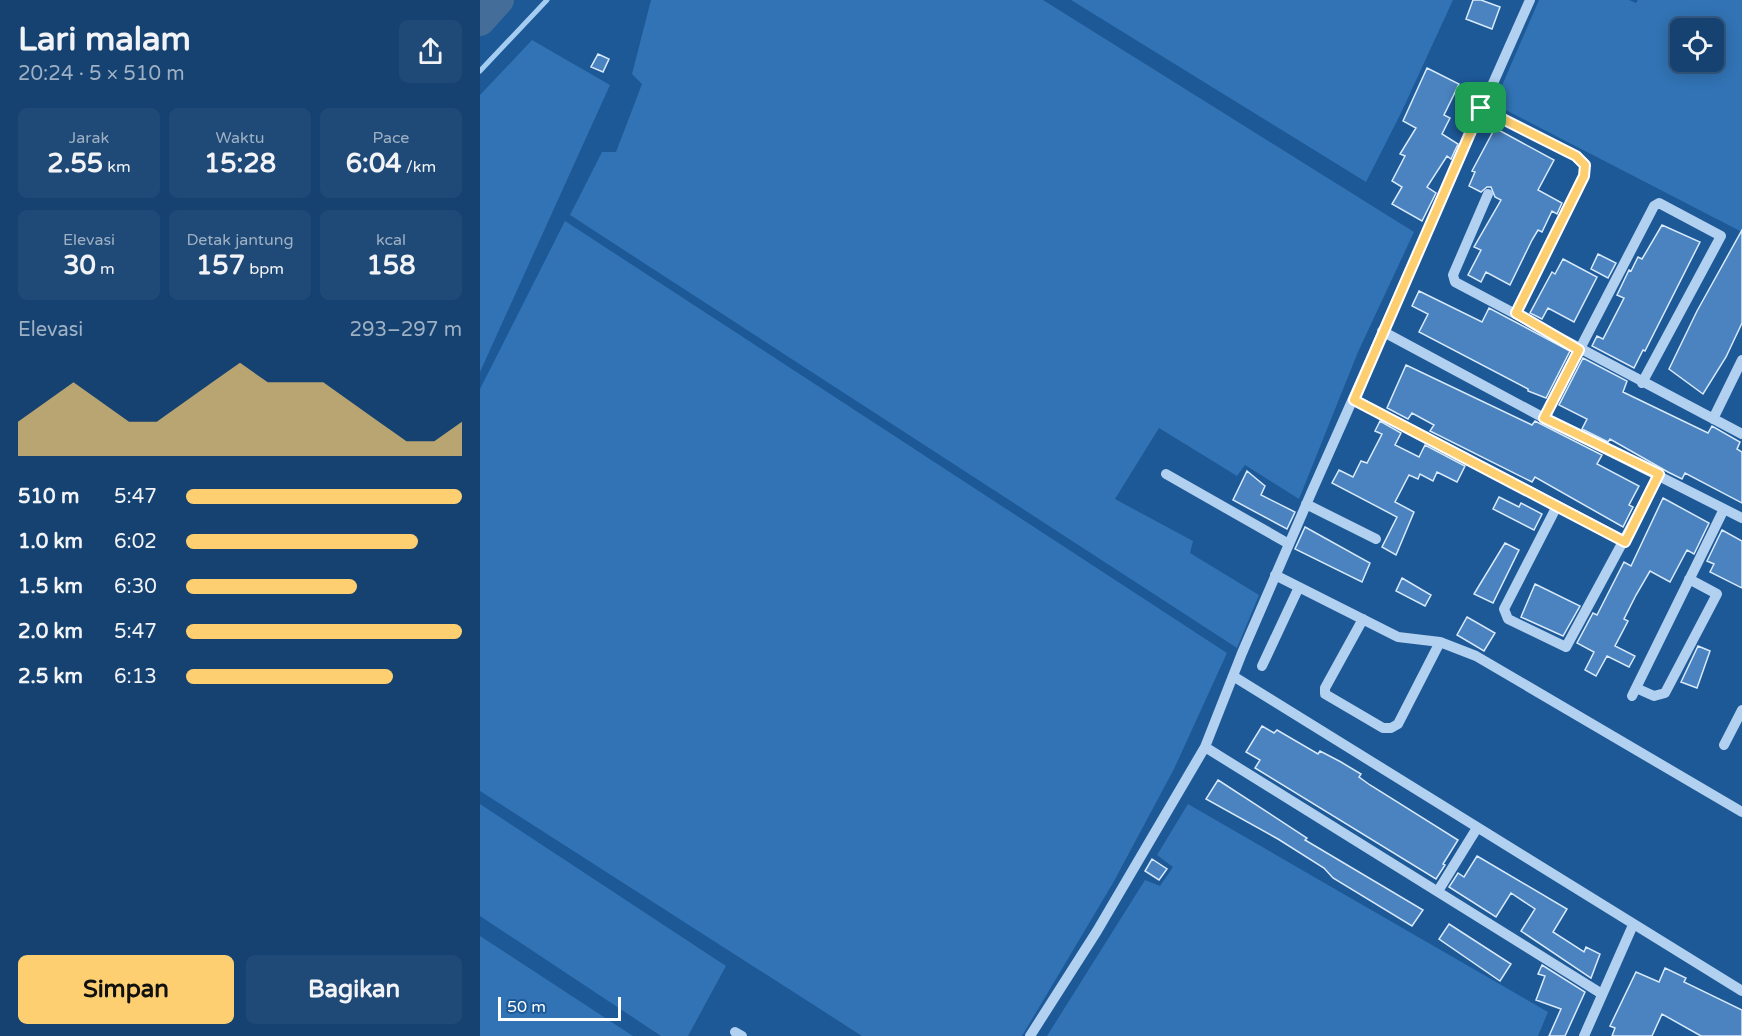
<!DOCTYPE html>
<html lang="id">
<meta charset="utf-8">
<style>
body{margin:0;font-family:"Varela Round",sans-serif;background:#1f4976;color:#f1f3f6;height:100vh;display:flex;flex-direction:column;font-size:22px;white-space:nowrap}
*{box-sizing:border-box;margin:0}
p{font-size:20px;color:#9eb0c3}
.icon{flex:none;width:33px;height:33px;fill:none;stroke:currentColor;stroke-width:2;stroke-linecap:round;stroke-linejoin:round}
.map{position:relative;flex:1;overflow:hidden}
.drawer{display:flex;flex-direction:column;background:#164271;width:480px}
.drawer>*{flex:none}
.tools{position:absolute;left:1190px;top:18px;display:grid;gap:12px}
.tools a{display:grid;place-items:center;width:54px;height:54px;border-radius:9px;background:#164271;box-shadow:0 3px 15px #0003,0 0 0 2px #355b84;font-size:30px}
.scale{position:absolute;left:18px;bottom:15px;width:123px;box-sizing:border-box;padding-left:6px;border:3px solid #fff;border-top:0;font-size:16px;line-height:21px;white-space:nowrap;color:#fff;-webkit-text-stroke:4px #1d5897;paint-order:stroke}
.pin{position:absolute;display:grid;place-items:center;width:51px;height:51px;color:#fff;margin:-26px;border-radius:12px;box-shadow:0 3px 9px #0006}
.round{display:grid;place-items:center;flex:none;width:63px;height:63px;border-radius:9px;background:#1f4976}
.head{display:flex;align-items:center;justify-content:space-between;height:102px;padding:0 18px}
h1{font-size:33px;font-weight:700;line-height:45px}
.metrics{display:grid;grid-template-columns:repeat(3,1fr);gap:9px;height:102px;padding:6px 18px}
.metrics div{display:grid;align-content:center;border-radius:9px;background:#1f4976;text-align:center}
.metrics b{font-size:26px;font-weight:700}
.metrics small{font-size:16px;font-weight:400}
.metrics p{font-size:16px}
.chart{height:168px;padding:12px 18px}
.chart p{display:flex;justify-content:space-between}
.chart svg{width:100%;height:108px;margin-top:6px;fill:#fecf71;opacity:.7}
.cta{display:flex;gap:12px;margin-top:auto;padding:12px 18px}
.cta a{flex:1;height:69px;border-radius:9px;background:#fecf71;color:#111;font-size:24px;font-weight:700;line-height:69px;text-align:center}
.cta a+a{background:#1f4976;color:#f1f3f6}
ul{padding:0 18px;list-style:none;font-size:20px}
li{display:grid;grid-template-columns:96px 72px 1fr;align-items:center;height:45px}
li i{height:15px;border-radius:8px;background:#fecf71}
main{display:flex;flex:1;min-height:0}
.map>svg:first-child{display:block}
.green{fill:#3173b4;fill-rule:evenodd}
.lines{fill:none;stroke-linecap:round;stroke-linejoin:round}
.stream{stroke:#a5ccf1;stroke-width:5}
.river{stroke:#446d99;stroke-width:30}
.building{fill:#4a83bf;stroke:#d8eafb;stroke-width:1.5}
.minor{stroke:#b2d0ef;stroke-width:10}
.route-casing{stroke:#fff;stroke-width:12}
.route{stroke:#fecf71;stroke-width:8}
</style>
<main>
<section class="drawer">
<div class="head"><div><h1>Lari malam</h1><p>20:24 · 5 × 510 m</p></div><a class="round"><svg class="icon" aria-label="share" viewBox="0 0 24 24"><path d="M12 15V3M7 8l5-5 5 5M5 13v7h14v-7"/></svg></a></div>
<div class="metrics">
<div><p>Jarak</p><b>2.55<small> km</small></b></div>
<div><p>Waktu</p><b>15:28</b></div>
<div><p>Pace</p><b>6:04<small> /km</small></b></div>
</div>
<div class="metrics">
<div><p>Elevasi</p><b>30<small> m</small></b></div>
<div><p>Detak jantung</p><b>157<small> bpm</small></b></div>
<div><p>kcal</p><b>158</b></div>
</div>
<div class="chart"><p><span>Elevasi</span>293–297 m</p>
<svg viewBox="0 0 160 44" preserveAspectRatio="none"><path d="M0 44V30L10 22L20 14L30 22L40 30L50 30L60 22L70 14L80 6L90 14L100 14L110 14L120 22L130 30L140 38L150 38L160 30V44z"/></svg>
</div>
<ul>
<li><b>510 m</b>5:47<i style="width:100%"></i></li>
<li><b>1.0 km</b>6:02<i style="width:84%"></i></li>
<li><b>1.5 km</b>6:30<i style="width:62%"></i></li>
<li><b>2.0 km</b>5:47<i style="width:100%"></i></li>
<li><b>2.5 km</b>6:13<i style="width:75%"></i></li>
</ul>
<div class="cta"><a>Simpan</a><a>Bagikan</a></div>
</section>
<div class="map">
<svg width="1262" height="1036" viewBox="0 0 1262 1036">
<rect width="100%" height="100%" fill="#1d5897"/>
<!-- green -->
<path class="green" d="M171,0h392l371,232 -56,120 -59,147 -54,-34 -8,11 -78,-48 -44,71 78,42 -3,12 69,42 -22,53 -667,-433 32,-63h14l26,-68 -10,-10z
M591,0h382l-52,113 -35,69z
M1059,0h90l7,3 2,-3h104v232l-248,-128zM1200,28h33v34h-33z
M52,40l78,45 -130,287v-277z
M85,221l662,432 -53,116 -61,114 -91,153h-160l-382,-245v-402z
M0,804l246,162 -38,70h-27l-181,-120z
M708,804l360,208 -10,24h-491l98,-156 15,6 13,-19 -16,-12z
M0,936l153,100h-153z"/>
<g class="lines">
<!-- stream -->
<path class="stream" d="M0,71l67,-71"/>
<!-- river -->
<path class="river" d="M0,21l19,-21"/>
</g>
<!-- building -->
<path class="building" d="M993,0h8l19,7 -8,22 -26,-10z
M118,54l11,5 -6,13 -12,-5z
M947,68l32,16 -15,31 6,3 -8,16 16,10 -7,15 -4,-3 -20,31 9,6 -14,28 -30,-17 10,-17 -10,-6 13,-25 -5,-2 16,-26 -13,-7z
M1015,128l59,32 -16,30 24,13 -5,11 -5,-3 -10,21 -4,-2 -6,10 -22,45 -24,-13 -5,10 -13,-7 13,-25 -7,-3 27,-47 -6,-3 -4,-10h-4l-6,5 -12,-6 6,-14 -3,-1z
M1182,225l38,17 -55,109 -2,-1 -9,18 -42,-22 5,-10 6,3 21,-41 -7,-3 12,-25 2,1 7,-14 4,2z
M1262,230v93l-16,34 -23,37 -34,-25 28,-58z
M1118,254l18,9 -8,15 -17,-9z
M1083,259l34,18 -23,45 -26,-14 -6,11 -12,-6 22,-41 3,2z
M939,291l63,31 7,-14 81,43 -24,47 -18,-7v-2l-109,-57 9,-18 -16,-8z
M1103,358l44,23 -4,11 85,41 4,-7 28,16 -3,7 5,3v51l-57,-30 -3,6 -14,-7 -58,-33 -2,3 -26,-13 5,-10 -28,-14z
M926,365l126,60 3,-4 67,34 -5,9 42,22 -10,19 4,2 -10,20 -88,-50 -3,5 -102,-51 4,-6 -22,-12 -4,6 -21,-11z
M900,421l21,12 -6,12 24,12 6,-12 40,21 -8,16 -20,-10 -4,9 -13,-7 -2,5 -9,-4 -14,27 19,10 -18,43 -14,-8 15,-30 -65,-34 7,-13 14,7 8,-16 6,2 15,-29 -7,-3z
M767,471l18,15 -4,9 34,17 -8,17 -54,-29z
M1019,497l20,10 2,-4 21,11 -8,16 -41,-21z
M1183,498l46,25 -15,31 -7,-4 -17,32 -20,-11 -14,24 -12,24 4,2 -13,25 20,10 -6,11 -22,-11 -11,20 -11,-6 9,-18 -17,-9 16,-30 4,2 27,-53 7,4z
M825,527l65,36 -8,19 -67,-33z
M1242,530l20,11v47l-32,-16 4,-8 -7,-3z
M1025,543l14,7 -26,53 -19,-9z
M922,578l29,17 -6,11 -29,-15z
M1055,584l45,22 -17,30 -42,-19z
M987,617l28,16 -11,18 -27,-16z
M1218,646l12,5 -13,37 -16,-6z
M782,726l12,7 3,-3 41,24 2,-3 21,11 20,12 -2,3 11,8 88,55 -15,24 2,1 -9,14 -181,-111 5,-8 -14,-8z
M738,780l89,58 -2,2 118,70 -11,16 -79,-48 -9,-10 -46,-29 -72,-40z
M997,856l90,53 -14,23 31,20 2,-5 14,7 -9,24 -70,-47 14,-22 -24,-16 -15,24 -47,-30 9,-14 6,4z
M672,859l15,10 -8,11 -14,-9z
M969,924l62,40 -11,17 -61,-42z
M1062,965l43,27 -20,44h-16l12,-27 -25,-9 9,-24 -7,-2z
M1185,968l21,10 -2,4 58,28v26h-41l-39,-22 -10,22h-40l3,-8 -5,-2 26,-54 23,10z"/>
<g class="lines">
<!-- minor -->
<path class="minor" d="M1001,108l95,48 9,9 -1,11 -68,137
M1008,194l-35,81 2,7 287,152
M902,331l162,87 198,100
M875,400l270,141
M1064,418l110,-212 5,-3 62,33 -79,147
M1233,419l29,-59
M686,474l123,70
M826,504l70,35
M1077,506l-53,103 4,10 58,28 93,-172
M795,575l123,62 42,5 36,14 266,156
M883,619l-38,69v6l58,34h8l7,-4 42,-82
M782,666l37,-79
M753,676l509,315
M1156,688l18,8 11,-3 52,-99 -28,-15
M1152,696l92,-187
M1244,745l18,-35
M725,747l397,247
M958,891l39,-63
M255,1032l7,4
M550,1036l67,-105 108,-184 37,-94 70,-162 218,-491
M1104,1036l49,-111"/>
</g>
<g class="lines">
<defs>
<path id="route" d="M1001,108l95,48 9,9 -1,11 -68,137 63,37 -35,68 115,56 -34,68 -271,-142z"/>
</defs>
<!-- route casing -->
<use href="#route" class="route-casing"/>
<!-- route -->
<use href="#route" class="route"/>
</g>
</svg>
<div class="tools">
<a><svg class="icon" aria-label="locate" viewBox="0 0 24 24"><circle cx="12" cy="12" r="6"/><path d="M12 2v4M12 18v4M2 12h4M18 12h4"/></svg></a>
</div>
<div class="scale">50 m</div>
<div class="pin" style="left:1001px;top:108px;background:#1e9e55"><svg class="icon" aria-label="arrive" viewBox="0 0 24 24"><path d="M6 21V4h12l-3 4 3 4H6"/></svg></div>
</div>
</main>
